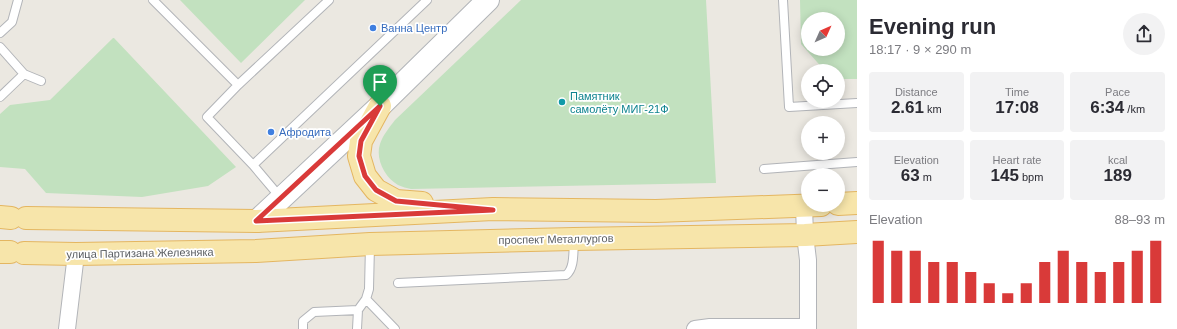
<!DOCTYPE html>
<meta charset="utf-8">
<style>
body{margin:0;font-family:Helvetica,sans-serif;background:#f2f2f3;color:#2b2b33;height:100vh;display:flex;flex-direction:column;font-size:15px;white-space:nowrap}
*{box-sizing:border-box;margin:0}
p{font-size:13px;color:#7c7c81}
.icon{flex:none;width:22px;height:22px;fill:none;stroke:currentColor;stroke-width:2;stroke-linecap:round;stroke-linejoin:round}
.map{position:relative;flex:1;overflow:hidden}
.details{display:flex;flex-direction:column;background:#fff;width:320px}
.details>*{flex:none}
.needle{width:26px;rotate:45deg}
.controls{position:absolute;left:801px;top:12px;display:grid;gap:8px}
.controls a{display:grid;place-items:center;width:44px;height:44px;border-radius:50%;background:#fff;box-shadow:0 2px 10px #0003;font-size:20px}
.pin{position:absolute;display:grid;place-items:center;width:34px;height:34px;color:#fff;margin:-41px -17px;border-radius:50% 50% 50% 0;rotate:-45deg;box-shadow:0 0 4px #0007}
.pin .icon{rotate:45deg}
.round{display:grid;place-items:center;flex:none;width:42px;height:42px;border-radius:21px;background:#f2f2f3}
.head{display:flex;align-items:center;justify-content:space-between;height:68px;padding:0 12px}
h1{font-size:22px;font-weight:800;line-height:30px}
.figures{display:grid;grid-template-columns:repeat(3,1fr);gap:6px;height:68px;padding:4px 12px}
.figures div{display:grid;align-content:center;border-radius:4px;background:#f2f2f3;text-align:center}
.figures b{font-size:17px;font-weight:800}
.figures small{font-size:11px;font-weight:400}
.figures p{font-size:11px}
.chart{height:112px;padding:8px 12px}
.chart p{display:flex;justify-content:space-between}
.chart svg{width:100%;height:72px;margin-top:4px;stroke:#d93a39;stroke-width:6}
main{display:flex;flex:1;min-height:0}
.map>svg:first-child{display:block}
.green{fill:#c2e1bf;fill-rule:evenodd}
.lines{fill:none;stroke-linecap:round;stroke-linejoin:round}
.lane-casing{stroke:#b2b4b8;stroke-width:10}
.street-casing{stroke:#b2b4b8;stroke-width:18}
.secondary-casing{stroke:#b1b4b8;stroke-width:24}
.primary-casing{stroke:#e4b661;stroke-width:24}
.lane{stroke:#fff;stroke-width:8}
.street{stroke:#fff;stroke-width:16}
.secondary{stroke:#fff;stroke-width:22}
.primary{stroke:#f7e5aa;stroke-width:22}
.route-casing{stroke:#fff;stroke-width:8}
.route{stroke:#d93a39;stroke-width:5}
.shop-dot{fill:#3f7fe0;stroke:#fff;stroke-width:1.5}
.culture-dot{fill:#0f9aa8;stroke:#fff;stroke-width:1.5}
.labels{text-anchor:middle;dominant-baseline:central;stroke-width:3.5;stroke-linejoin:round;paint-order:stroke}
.shop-label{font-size:11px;fill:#366cbe;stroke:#fff;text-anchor:start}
.culture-label{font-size:11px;fill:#0d838f;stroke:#fff;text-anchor:start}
.street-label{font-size:11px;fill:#5a5d61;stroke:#fff}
</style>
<main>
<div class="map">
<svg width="857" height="329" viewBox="0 0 857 329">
<rect width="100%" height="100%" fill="#ebe8e1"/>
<!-- green -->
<path class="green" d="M180,0h125l-64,63z
M521,0h185l10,183 -305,6c-4,-1 -9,-2 -13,-4 -13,-7 -23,-26 -18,-41 3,-9 9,-16 15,-24z
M800,0h57v79h-19v-8h-13l-24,-27zM808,19h30v30h-30z
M113,38h1l122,129 -28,19 -66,11 -96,-4 -21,-24 -25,-2v-53l10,-9 40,-5z"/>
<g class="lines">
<defs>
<path id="lane" d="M153,0l85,85 91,-85
M783,0l6,107 68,-4
M0,33l12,-11 6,-22
M0,47l24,27 17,7
M238,85l-31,32 46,48 27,32
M0,97l24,-23
M253,165l174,-165
M764,169l93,-7
M398,283l168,-8c9,-7 7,-24 8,-35
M366,299l29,30
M303,329v-8l11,-9 44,-2
M357,329l1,-19 8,-11 3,-10 1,-44"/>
<path id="street" d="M804,206l1,29 3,25v69
M67,329l9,-75
M695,329l15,-2h98"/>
<path id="secondary" d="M257,221l123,-115 108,-106"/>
<path id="primary" d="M380,106l-19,35 -2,15 6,20 11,14 20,11 26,2
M838,204l19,-1
M0,217l11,1
M26,218l231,3 236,-12 163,2 165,-6
M0,252h10
M24,253l52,1 180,-3 114,-7 204,-5 231,-4 52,-3"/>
</defs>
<!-- lane casing -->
<use href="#lane" class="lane-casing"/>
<!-- street casing -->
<use href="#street" class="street-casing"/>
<!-- secondary casing -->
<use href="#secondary" class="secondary-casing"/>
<!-- primary casing -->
<use href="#primary" class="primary-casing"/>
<!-- lane -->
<use href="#lane" class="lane"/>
<!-- street -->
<use href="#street" class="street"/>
<!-- secondary -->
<use href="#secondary" class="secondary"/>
<!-- primary -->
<use href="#primary" class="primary"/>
</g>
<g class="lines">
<defs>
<path id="route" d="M380,106l-19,35 -2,15 6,20 11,14 20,11 97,9 -237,11z"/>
</defs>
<!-- route casing -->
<use href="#route" class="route-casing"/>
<!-- route -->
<use href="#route" class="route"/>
</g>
<!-- markers -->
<g class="shop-dot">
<circle cx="373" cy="28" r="4"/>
<circle cx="271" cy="132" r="4"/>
</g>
<circle class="culture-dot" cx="562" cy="102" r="4"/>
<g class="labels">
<!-- shop labels -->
<g class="shop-label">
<text x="381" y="28">Ванна Центр</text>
<text x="279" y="132">Афродита</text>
</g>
<!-- culture labels -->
<g class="culture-label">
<text x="570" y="96">Памятник<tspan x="570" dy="13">самолёту МИГ-21Ф</tspan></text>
</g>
<!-- street labels -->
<g class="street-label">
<text transform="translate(556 239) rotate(-1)">проспект Металлургов</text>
<text transform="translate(140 253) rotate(-1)">улица Партизана Железняка</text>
</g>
</g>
</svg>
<div class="controls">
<a><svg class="needle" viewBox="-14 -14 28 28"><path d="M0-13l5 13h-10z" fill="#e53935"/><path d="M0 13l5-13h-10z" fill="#7c7c81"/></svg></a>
<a><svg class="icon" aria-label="locate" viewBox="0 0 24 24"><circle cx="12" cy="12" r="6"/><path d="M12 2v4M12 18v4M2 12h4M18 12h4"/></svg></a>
<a>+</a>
<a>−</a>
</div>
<div class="pin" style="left:380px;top:106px;background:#1e9e55"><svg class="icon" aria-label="arrive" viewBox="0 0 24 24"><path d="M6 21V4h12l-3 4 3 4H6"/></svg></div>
</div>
<section class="details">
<div class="head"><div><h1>Evening run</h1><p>18:17 · 9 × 290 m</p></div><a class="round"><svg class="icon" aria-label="share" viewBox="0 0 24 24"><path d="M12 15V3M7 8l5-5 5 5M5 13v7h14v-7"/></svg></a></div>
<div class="figures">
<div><p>Distance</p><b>2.61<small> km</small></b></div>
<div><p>Time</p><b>17:08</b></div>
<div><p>Pace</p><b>6:34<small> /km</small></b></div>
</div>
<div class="figures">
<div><p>Elevation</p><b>63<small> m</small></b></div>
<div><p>Heart rate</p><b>145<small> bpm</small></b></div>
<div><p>kcal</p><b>189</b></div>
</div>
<div class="chart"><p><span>Elevation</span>88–93 m</p>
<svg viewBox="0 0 160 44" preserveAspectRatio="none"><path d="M5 44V6M15 44V12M25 44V12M35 44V19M45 44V19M55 44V25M65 44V32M75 44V38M85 44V32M95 44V19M105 44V12M115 44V19M125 44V25M135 44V19M145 44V12M155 44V6"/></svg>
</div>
</section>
</main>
